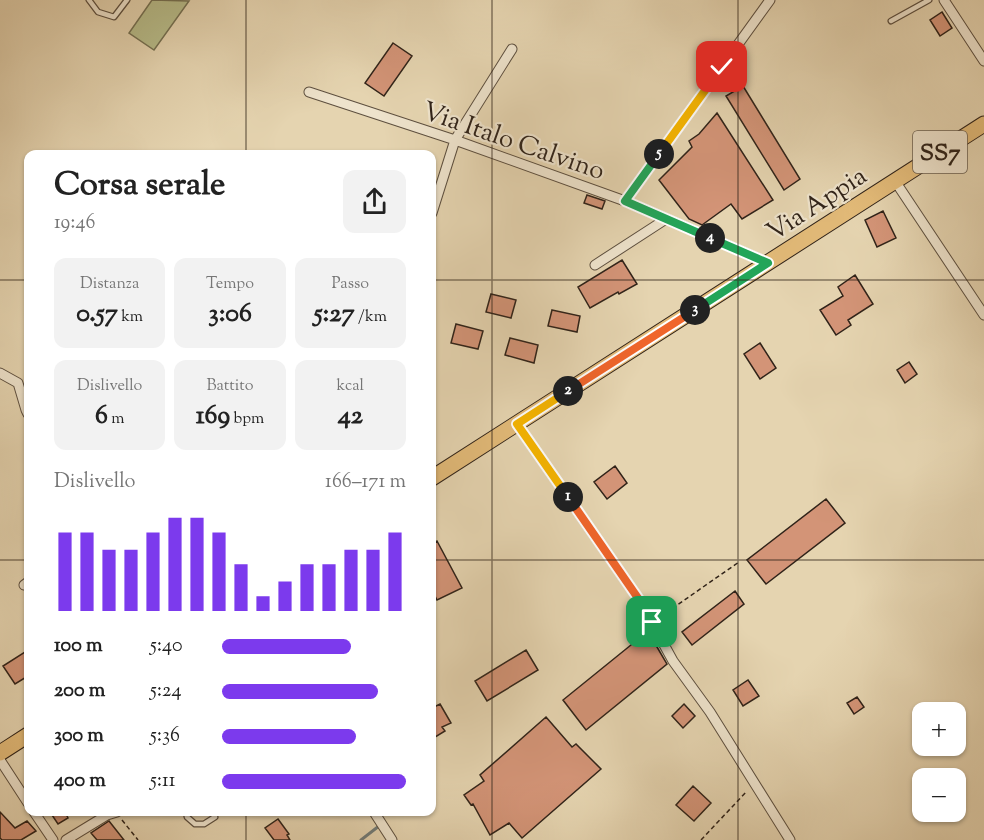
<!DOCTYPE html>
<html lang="it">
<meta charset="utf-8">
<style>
:root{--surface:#fff;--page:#f2f2f2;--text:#222;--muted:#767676;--accent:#7c3aed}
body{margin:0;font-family:"Sorts Mill Goudy",serif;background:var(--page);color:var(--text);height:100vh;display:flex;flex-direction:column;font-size:22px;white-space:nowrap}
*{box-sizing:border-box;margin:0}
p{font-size:20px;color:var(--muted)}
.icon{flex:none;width:33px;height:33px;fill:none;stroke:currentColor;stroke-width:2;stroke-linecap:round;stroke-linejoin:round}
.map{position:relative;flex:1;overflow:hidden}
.drawer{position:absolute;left:24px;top:150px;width:412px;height:666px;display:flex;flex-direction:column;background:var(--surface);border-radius:12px;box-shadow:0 2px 4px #0004}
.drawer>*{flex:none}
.tools{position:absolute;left:912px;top:702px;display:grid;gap:12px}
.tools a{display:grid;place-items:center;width:54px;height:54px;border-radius:12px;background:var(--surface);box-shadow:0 2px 4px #0004;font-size:30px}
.pin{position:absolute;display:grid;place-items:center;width:51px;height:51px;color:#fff;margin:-26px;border-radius:12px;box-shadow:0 3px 9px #0006}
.km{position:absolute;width:30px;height:30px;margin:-15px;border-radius:50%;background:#222;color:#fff;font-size:16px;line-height:30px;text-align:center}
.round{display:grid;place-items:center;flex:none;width:63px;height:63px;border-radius:12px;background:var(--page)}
.headline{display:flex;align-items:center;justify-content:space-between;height:102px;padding:0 30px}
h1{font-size:33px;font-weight:700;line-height:45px}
.stats{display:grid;grid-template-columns:repeat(3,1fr);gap:9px;height:102px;padding:6px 30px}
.stats div{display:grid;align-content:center;border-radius:12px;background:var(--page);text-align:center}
.stats b{font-size:26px;font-weight:700}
.stats small{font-size:16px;font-weight:400}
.stats p{font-size:16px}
.chart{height:168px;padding:12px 30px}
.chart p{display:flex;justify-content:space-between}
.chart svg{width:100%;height:108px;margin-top:6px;stroke:var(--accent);stroke-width:6}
ul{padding:0 30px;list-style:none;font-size:20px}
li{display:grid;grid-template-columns:96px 72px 1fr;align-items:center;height:45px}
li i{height:15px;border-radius:8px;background:var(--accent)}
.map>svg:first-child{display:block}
.green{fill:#b7bc8a;stroke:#747052;stroke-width:1.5}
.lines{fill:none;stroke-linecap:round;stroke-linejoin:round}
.stream{stroke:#717b78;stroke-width:3}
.building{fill:#d39477;stroke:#302319;stroke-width:1.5}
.service-casing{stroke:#5d4f3f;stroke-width:7}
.minor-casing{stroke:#5d4f3f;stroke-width:11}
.primary-casing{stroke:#302319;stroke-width:17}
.path{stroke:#302319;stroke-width:1.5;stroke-dasharray:4.5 3;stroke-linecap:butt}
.service{stroke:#eee3cc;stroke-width:4.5}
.minor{stroke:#eee3cc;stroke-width:9}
.primary{stroke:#e2ba78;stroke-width:15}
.split-1-casing{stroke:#fff;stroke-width:12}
.split-2-casing{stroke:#fff;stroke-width:12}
.split-3-casing{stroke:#fff;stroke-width:12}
.split-4-casing{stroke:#fff;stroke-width:12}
.split-5-casing{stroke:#fff;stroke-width:12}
.split-6-casing{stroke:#fff;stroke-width:12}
.split-1{stroke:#f0652b;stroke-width:8}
.split-2{stroke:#f5b400;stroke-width:8}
.split-3{stroke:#f0652b;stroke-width:8}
.split-4{stroke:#22a559;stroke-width:8}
.split-5{stroke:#22a559;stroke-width:8}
.split-6{stroke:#f5b400;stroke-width:8}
.grid{fill:none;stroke:#302319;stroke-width:1.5;stroke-opacity:0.55}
.labels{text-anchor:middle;stroke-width:4.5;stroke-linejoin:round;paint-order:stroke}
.shield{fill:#eee3cc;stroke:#695d4f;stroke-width:1.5}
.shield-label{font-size:24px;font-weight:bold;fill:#302319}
.street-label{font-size:26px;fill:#302319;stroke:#eee3cc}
</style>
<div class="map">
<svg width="984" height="840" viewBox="0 0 984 840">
<rect width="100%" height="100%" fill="#e5d4b0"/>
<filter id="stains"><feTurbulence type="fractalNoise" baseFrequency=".00333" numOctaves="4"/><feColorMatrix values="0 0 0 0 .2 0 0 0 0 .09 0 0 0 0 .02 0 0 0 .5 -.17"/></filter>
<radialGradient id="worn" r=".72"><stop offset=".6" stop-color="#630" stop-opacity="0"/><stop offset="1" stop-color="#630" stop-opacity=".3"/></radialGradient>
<path class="green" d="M152 0 189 1 154 50 129 33Z"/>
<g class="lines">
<path class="stream" d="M361 840 379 826"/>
</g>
<path class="building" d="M942 12 952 28 940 36 930 20Z
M393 43 412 56 384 96 365 83Z
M743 86 800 179 784 190 726 96Z
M717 113 773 200 742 219 731 204 702 225 689 219 659 180 692 147 689 141 699 134Z
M587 195 605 201 602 209 584 203Z
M883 211 896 238 877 247 865 220Z
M622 260 637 284 619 294 618 292 590 308 578 287Z
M855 275 873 304 848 320 851 325 836 335 820 310 843 296 838 287Z
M491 294 516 300 511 318 486 312Z
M552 310 580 316 577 332 548 326Z
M456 324 483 331 478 349 451 343Z
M510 338 538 345 534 363 505 355Z
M760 343 776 368 760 379 744 354Z
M909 362 917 374 905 383 897 370Z
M615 466 627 483 607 499 594 482Z
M826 499 845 523 766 584 747 560Z
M437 541 462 588 437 600 432 590V544Z
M735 591 744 604 692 645 682 632Z
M647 632 657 647 667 664 586 730 563 700Z
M28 650V676L15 684 3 666Z
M526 650 538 670 487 701 475 681Z
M748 680 759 696 743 706 733 690Z
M857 697 864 707 854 714 847 703Z
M440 704 451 723 442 727 445 731 432 739V708Z
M684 704 695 716 683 728 672 716Z
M546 717 572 747 576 744 601 769 522 838 509 823 490 835 473 804 471 805 464 795 484 781 480 775Z
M693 786 711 803 694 821 676 805Z
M0 812 15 828 27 821 36 831 21 840H2L0 838Z
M50 812H65L68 818 58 824Z
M278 819 289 834 287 835 290 840H274L265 828Z
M109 821 124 840H97L91 833Z"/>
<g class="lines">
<g class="service-casing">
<path id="service" d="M89 0 98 12 114 17 127 0
M891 21 929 0
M186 812 187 817 195 824H204L215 817 212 812"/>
</g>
<g class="minor-casing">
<path id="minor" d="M944 0 984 61
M309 92 455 140 625 201 768 263
M895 181 984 315
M625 201 770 0
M432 213 455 140 512 49
M595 265 666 219
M0 373 18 383 26 410 28 414
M517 424 640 601 673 661 710 712 790 840
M24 585 28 582
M0 760 28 803
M34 812 53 840
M374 812 392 840
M66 840 107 815 117 812"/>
</g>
<g class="primary-casing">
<path id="primary" d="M432 478 984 124
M0 753 28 735"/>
</g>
<path class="path" d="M660 617 739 562
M122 820 138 840
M701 840 747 791"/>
<use href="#service" class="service"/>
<use href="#minor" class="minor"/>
<use href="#primary" class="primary"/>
</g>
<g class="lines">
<g class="split-1-casing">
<path id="split-1" d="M568 497 640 601 652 622"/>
</g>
<g class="split-2-casing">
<path id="split-2" d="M568 497 517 424 568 391"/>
</g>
<g class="split-3-casing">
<path id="split-3" d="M568 391 695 310"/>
</g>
<g class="split-4-casing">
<path id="split-4" d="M695 310 768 263 710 238"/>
</g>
<g class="split-5-casing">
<path id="split-5" d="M659 154 625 201 710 238"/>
</g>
<g class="split-6-casing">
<path id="split-6" d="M659 154 722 67"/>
</g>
<use href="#split-1" class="split-1"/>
<use href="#split-2" class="split-2"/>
<use href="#split-3" class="split-3"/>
<use href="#split-4" class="split-4"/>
<use href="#split-5" class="split-5"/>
<use href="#split-6" class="split-6"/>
</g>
<path class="grid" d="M246 0V154M492 0V840M738 0V840M0 280H28M432 280H984M0 560H28M432 560H984M246 812V840"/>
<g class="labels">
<rect class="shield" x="913" y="131" width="54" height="42" rx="4.5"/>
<g class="shield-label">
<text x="940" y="160">SS7</text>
</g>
<g class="street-label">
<text transform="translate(514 140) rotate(19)" y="9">Via Italo Calvino</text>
<text transform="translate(816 203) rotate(-33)" y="9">Via Appia</text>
</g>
</g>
<rect width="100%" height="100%" filter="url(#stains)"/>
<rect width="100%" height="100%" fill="url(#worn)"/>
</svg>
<div class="tools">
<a>+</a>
<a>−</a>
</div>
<div class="pin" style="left:652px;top:622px;background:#1e9e55"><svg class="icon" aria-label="arrive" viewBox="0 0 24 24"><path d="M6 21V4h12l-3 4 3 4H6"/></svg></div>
<div class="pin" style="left:722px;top:67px;background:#d93025"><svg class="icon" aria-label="check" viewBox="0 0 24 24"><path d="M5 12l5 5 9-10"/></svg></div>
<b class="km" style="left:568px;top:497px">1</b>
<b class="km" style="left:568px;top:391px">2</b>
<b class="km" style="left:695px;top:310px">3</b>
<b class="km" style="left:710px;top:238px">4</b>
<b class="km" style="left:659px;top:154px">5</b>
<section class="drawer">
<div class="headline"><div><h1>Corsa serale</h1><p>19:46</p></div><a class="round"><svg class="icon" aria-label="share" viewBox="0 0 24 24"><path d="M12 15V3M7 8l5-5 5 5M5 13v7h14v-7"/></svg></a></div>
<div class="stats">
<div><p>Distanza</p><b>0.57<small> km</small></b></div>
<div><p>Tempo</p><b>3:06</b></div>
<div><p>Passo</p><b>5:27<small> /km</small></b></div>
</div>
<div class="stats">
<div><p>Dislivello</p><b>6<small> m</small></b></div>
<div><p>Battito</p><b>169<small> bpm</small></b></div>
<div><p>kcal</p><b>42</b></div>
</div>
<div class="chart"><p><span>Dislivello</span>166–171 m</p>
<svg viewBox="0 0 160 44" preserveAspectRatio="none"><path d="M5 44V12M15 44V12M25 44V19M35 44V19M45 44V12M55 44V6M65 44V6M75 44V12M85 44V25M95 44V38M105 44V32M115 44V25M125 44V25M135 44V19M145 44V19M155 44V12"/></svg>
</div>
<ul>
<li><b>100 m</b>5:40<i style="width:70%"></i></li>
<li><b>200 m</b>5:24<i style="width:85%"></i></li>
<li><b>300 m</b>5:36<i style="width:73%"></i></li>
<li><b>400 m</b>5:11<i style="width:100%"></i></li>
</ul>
</section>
</div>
